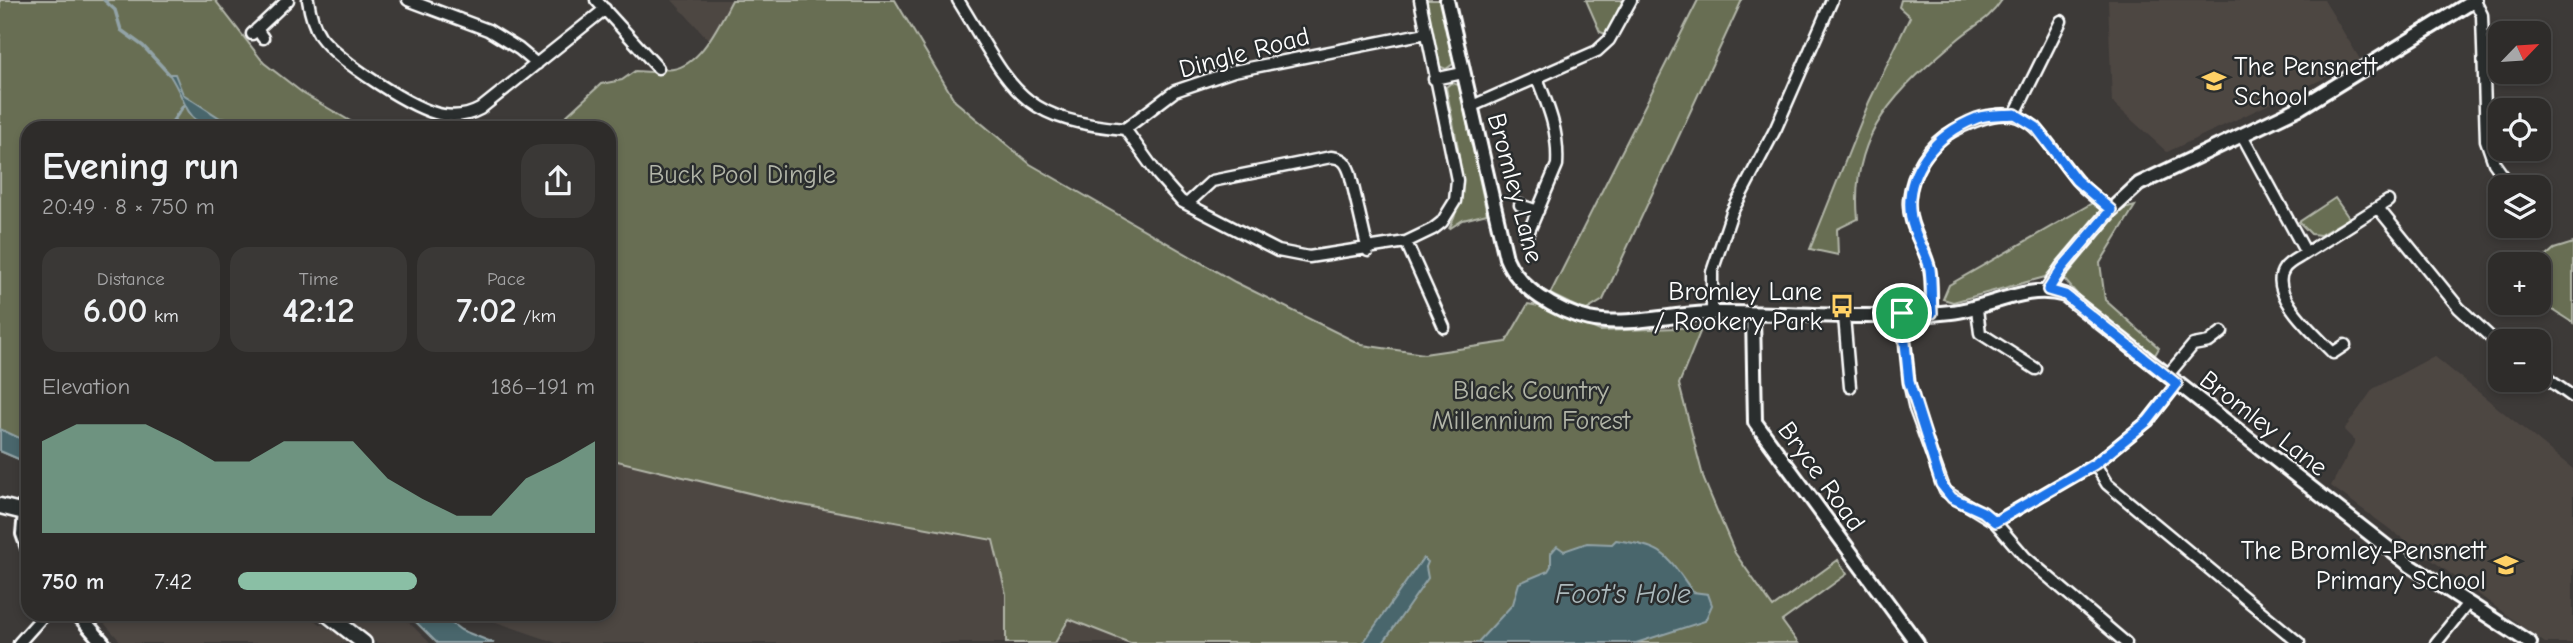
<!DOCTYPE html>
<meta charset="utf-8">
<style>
:root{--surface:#2e2c2a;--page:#3a3836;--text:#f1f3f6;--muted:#a7a7a8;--line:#494847;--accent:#8abfa5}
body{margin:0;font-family:"Comic Neue",sans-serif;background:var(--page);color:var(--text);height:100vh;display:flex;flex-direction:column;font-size:26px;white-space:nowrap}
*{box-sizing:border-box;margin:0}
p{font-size:23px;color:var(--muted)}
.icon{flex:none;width:38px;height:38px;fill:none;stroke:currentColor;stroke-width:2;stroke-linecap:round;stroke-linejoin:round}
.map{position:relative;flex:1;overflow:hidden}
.details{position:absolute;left:21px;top:121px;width:595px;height:500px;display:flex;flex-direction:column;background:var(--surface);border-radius:21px;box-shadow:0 4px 10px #0003,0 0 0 2px var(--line)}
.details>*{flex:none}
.needle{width:46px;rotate:65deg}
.controls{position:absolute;left:2488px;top:21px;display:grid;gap:14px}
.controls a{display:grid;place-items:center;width:63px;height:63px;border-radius:14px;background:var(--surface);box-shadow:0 4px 10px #0003,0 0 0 2px var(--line);font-size:35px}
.pin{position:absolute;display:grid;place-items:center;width:60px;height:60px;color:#fff;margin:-30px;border:4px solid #fff;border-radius:50%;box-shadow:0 2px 7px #0007}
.round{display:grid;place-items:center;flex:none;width:74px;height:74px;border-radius:21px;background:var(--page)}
.overview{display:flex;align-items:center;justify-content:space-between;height:119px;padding:0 21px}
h1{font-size:38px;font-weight:700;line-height:52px}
.stats{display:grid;grid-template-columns:repeat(3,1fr);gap:10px;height:119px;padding:7px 21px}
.stats div{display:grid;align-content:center;border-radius:18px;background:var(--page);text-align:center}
.stats b{font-size:35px;font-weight:700}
.stats small{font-size:19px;font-weight:400}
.stats p{font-size:19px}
.chart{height:196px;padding:14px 21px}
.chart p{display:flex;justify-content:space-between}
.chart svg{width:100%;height:126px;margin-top:7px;fill:var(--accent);opacity:.7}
ul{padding:0 21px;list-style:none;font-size:23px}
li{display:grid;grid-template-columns:112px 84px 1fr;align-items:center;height:52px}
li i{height:18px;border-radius:9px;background:var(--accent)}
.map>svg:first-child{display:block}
.built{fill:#4e4743}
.green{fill:#676e53;stroke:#b3b6a9;stroke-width:2}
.water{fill:#49666c;stroke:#92a3a7;stroke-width:2}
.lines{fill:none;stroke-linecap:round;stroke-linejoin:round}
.stream{stroke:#92a3a7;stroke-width:3.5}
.minor-casing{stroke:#fff;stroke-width:15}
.tertiary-casing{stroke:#fff;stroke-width:18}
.secondary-casing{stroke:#fff;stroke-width:19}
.minor{stroke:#2a2d2e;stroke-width:10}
.tertiary{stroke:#2a2d2e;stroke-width:12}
.secondary{stroke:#2a2d2e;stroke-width:14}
.route-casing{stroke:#fff;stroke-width:14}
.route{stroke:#1a73e8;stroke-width:9}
.labels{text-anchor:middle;stroke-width:5;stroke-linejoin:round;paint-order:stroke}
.street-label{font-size:26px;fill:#fff;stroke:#2a2d2e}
.poi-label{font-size:26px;fill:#fff;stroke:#2a2d2e;text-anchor:end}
.park-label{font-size:26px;fill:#b3b6a9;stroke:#2a2d2e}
.water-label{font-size:28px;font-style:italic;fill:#adbabd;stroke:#2a2d2e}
</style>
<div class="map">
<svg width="2573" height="643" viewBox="0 0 2573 643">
<rect width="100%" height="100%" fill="#3d3a38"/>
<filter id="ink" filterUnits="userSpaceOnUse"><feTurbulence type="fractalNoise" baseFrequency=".0143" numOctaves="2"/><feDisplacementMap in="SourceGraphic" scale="14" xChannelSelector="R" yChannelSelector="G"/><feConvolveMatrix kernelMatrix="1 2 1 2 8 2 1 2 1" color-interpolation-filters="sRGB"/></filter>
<g filter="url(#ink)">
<path class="built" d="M672 0H732L710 41Z
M2108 0H2324L2361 61 2167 152 2112 102Z
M2434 356 2573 469V643H2545L2331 486 2355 441 2344 430 2373 389Z
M609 459 786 502 994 540 1006 594V643H557L473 614H609Z
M96 614H303L354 643H122Z
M336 614H400L430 643H377Z
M1069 619 1130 643H1055Z"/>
<path class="green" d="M0 0H215L264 63 304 94 362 128H28V463L0 451Z
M732 0H895L955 101 1030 164 1235 282 1362 345 1424 354 1506 342 1528 304 1544 307 1600 331 1702 327 1679 384 1704 480 1735 553 1773 607 1838 560 1847 574 1782 621 1798 643H1130L1069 619 1055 643H1006V594L993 540 786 502 609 459V128H553L601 84 622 80 635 71 651 72 658 68C695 79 718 26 732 0Z
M1426 0H1440L1453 64 1446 69 1439 66Z
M1586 0H1623L1606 34 1600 32Z
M1698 0H1742L1603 300 1585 311 1550 294Z
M1901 0H2002C1987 22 1977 23 1958 39 1898 90 1849 133 1858 219L1837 229 1838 255 1810 249 1869 102 1910 17 1899 7Z
M1451 83 1459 85 1487 214 1463 220 1449 229C1473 185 1454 134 1446 87Z
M2335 198 2349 218 2320 235 2311 234 2299 222Z
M2094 202 2102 210 2045 277 1953 302 1943 299 1949 285Z
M2135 206 2100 263 2105 300 2159 348 2155 355 2083 301 2064 279 2120 210Z
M2573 243V323L2539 301V264H2537L2554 249Z"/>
<path class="water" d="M169 74H175L183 94 220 118 235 120 230 126 233 128C182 128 192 109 169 74Z
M0 429 28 442V463L0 451Z
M1616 540C1666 547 1665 553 1693 592L1708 594 1712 605 1705 621 1636 643H1477L1513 604 1519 583 1548 571 1551 566V553L1557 546 1564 551 1587 543 1612 544Z
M1423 558 1428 562 1426 567 1428 578 1383 643H1363Z
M408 614H439L461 630 494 643H437Z"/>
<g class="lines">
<path class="stream" d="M104 0 115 10 121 30 143 46 169 74
M168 128 184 105"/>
<g class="minor-casing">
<path id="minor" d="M308 0C310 13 313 25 320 36 337 60 413 110 443 115 455 117 469 115 480 109L605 9
M408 0 488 30 519 49 537 64
M596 0 658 68
M958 0C1011 85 1015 120 1125 129L1158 175 1181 201 1278 251 1309 257 1406 242 1433 229 1442 222 1455 201 1457 180 1420 0
M2475 1 2482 15 2486 140 2494 163 2511 187
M257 29 263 38
M252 34 288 0
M1434 79 1463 73
M1470 107 1597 51 1609 40 1631 0
M2015 114 2061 21
M1125 129 1175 91 1234 71 1426 33
M2242 135 2306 253C2299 258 2288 262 2284 269 2267 294 2317 336 2333 353L2345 345
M1187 204 1212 181 1331 157C1343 158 1346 162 1350 173L1368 251
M1520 205 1538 211
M2378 208 2459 308 2501 347
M1526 238 1557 165C1559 132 1549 108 1537 78
M1406 242 1444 327
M2306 253 2388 201
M1977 309 1980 333 2036 369
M1712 313V272L1732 212 1776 128 1832 0
M1902 313 1909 382 1915 409 1945 491 1995 522 2025 557 2126 643
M1932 313C1931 299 1932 284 1930 271 1926 246 1907 226 1909 200 1912 172 1929 143 1953 131 2027 93 2033 126 2075 178 2084 190 2099 200 2111 210
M1844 316 1850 387
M2539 373 2573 397
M2167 376 2193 345 2209 342 2222 332
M2095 464 2107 484 2299 643
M1995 522 2095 464 2148 421 2177 384
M19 643 45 614
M2436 643 2468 603"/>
</g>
<g class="tertiary-casing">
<path id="tertiary" d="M1447 0 1506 258C1519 289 1556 311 1589 319 1627 327 1672 314 1711 313 1791 312 1872 321 1951 312 1991 308 2025 283 2065 295L2411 566 2530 643
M2047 290 2062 268 2111 210 2139 184 2301 107 2475 0
M1753 314 1755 422 1917 643
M25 513 23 534 28 548
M78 614 103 643"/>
</g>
<g class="secondary-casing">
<path id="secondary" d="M0 506 28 513
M327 614 364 643"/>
</g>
<use href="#minor" class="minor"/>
<use href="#tertiary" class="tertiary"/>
<use href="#secondary" class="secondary"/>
</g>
</g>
<g class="lines" filter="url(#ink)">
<g class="route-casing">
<path id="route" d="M2015 114 2036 127 2076 180 2111 210 2062 268 2048 290 2065 295 2177 384 2148 421 2095 464 1995 522 1983 512 1952 498 1941 484 1909 382 1902 313H1932C1931 299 1932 283 1930 269 1926 252 1914 236 1911 218 1903 172 1936 134 1977 118 1988 114 2003 115 2015 114Z"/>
</g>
<use href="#route" class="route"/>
</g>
<defs>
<g id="school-bare" transform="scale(1.89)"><path d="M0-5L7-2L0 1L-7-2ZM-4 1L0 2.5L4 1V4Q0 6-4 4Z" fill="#ffd166" stroke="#2a2d2e" stroke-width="2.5" paint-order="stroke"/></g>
<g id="bus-bare" transform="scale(1.89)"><path d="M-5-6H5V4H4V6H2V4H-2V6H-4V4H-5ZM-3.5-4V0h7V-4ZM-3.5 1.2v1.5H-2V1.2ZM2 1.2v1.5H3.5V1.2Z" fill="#ffd166" stroke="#2a2d2e" stroke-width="2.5" paint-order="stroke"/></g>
</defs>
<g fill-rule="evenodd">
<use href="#school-bare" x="2214" y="81"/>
<use href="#bus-bare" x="1842" y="306"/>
<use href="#school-bare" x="2506" y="565"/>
</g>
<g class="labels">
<g class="street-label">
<text transform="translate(1244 52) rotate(-15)" y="9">Dingle Road</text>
<text transform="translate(1516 188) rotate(75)" y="9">Bromley Lane</text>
<text transform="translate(2264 423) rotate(38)" y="9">Bromley Lane</text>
<text transform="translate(1822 476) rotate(54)" y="9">Bryce Road</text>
</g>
<g class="poi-label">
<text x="2234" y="75" text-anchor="start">The Pensnett<tspan x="2234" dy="30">School</tspan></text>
<text x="1822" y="300">Bromley Lane<tspan x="1822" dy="30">/ Rookery Park</tspan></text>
<text x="2486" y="559">The Bromley-Pensnett<tspan x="2486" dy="30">Primary School</tspan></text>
</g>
<g class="park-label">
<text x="742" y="183">Buck Pool Dingle</text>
<text x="1531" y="399">Black Country<tspan x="1531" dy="30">Millennium Forest</tspan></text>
</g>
<g class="water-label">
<text x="1623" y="603">Foot's Hole</text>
</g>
</g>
</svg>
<div class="controls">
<a><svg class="needle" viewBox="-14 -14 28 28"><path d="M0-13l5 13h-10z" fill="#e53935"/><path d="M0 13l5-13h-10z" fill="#a7a7a8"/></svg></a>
<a><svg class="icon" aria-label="locate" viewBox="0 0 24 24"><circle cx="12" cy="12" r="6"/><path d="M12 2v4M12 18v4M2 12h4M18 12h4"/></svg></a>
<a><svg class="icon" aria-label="layers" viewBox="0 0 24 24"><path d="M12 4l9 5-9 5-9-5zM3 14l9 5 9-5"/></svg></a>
<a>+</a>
<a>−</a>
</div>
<div class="pin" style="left:1902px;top:313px;background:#1e9e55"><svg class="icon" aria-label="arrive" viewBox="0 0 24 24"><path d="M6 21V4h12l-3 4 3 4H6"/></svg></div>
<section class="details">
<div class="overview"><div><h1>Evening run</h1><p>20:49 · 8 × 750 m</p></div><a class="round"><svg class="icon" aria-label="share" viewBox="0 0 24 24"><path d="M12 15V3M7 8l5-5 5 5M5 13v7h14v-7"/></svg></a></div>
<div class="stats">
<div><p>Distance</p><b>6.00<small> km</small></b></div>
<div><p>Time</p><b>42:12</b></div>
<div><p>Pace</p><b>7:02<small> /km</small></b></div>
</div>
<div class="chart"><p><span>Elevation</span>186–191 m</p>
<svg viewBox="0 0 160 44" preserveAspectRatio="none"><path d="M0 44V12L10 6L20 6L30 6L40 12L50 19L60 19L70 12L80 12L90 12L100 25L110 32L120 38L130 38L140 25L150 19L160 12V44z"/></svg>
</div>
<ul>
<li><b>750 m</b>7:42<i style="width:50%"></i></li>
</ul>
</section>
</div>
